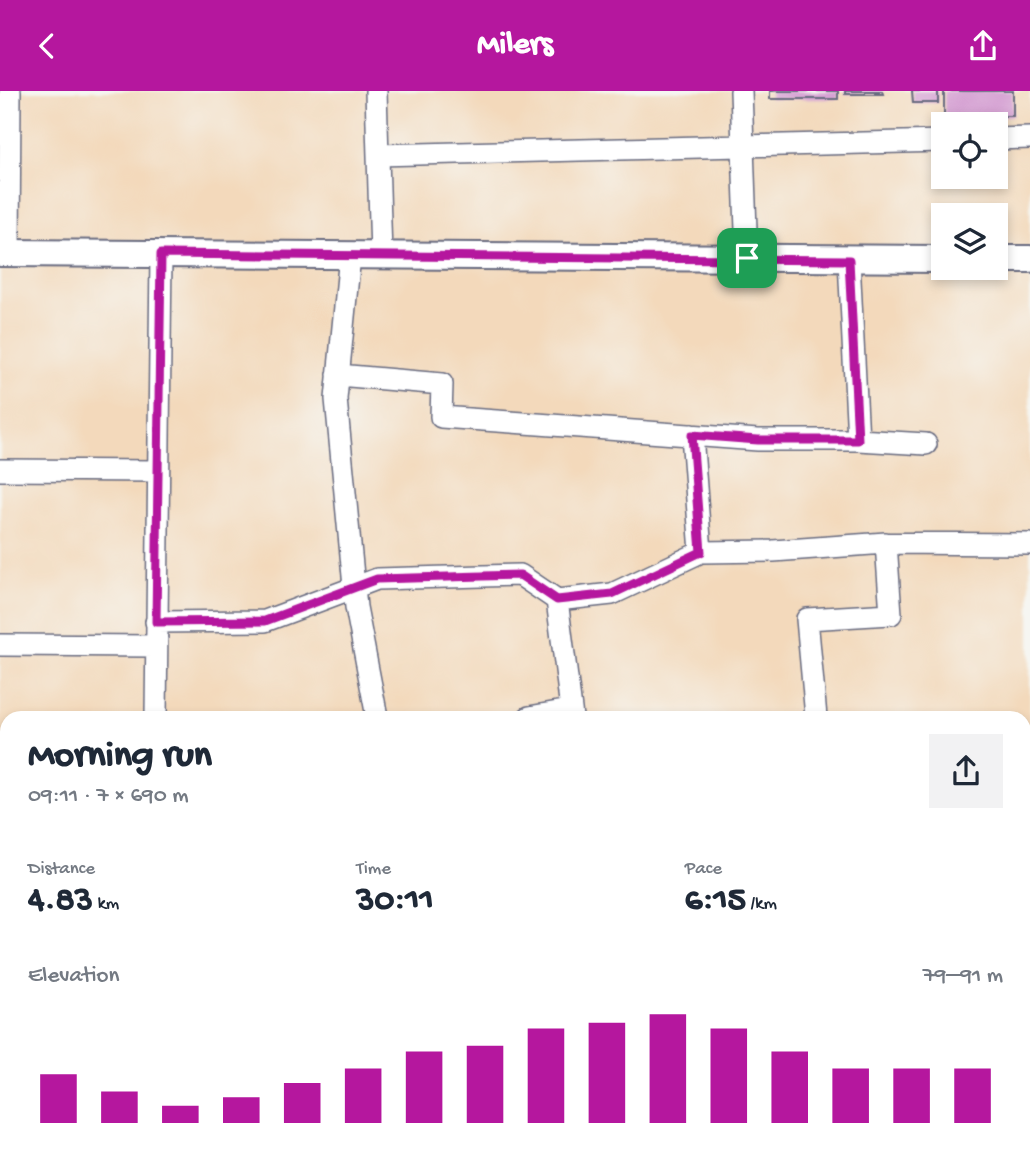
<!DOCTYPE html>
<meta charset="utf-8">
<style>
:root{--surface:#fff;--page:#f2f2f3;--text:#1f2937;--muted:#747a83;--accent:#b5179e}
body{margin:0;font-family:"Gochi Hand",sans-serif;background:var(--page);color:var(--text);height:100vh;display:flex;flex-direction:column;font-size:26px;white-space:nowrap}
*{box-sizing:border-box;margin:0}
p{font-size:23px;color:var(--muted)}
.icon{flex:none;width:38px;height:38px;fill:none;stroke:currentColor;stroke-width:2;stroke-linecap:round;stroke-linejoin:round}
.map{position:relative;flex:1;overflow:hidden}
.side{position:absolute;left:0px;top:620px;width:1031px;height:450px;display:flex;flex-direction:column;background:var(--surface);border-radius:21px 21px 0 0;box-shadow:0 4px 10px #0003}
.side>*{flex:none}
.controls{position:absolute;left:931px;top:21px;display:grid;gap:14px}
.controls a{display:grid;place-items:center;width:77px;height:77px;border-radius:0px;background:var(--surface);box-shadow:0 4px 10px #0003;font-size:35px}
.pin{position:absolute;display:grid;place-items:center;width:60px;height:60px;color:#fff;margin:-30px;border-radius:14px;box-shadow:0 4px 10px #0006}
.round{display:grid;place-items:center;flex:none;width:74px;height:74px;border-radius:0px;background:var(--page)}
.overview{display:flex;align-items:center;justify-content:space-between;height:119px;padding:0 28px}
h1{font-size:38px;font-weight:800;line-height:52px}
.figures{display:grid;grid-template-columns:repeat(3,1fr);gap:10px;height:119px;padding:7px 28px}
.figures div{display:grid;align-content:center}
.figures b{font-size:35px;font-weight:800}
.figures small{font-size:19px;font-weight:400}
.figures p{font-size:19px}
.chart{height:196px;padding:14px 28px}
.chart p{display:flex;justify-content:space-between}
.chart svg{width:100%;height:126px;margin-top:7px;stroke:var(--accent);stroke-width:6}
header{display:flex;justify-content:space-between;align-items:center;height:91px;padding:0 28px;background:var(--accent);color:#fff;font-size:32px;font-weight:800}
.map>svg:first-child{display:block}
.building{fill:#d196cf}
.lines{fill:none;stroke-linecap:round;stroke-linejoin:round}
.minor-casing{stroke:#676a7f;stroke-width:24}
.tertiary-casing{stroke:#676a7f;stroke-width:30}
.minor{stroke:#fff;stroke-width:21}
.tertiary{stroke:#fff;stroke-width:26}
.route-casing{stroke:#fff;stroke-width:14}
.route{stroke:#b5179e;stroke-width:9}
</style>
<header><svg class="icon" aria-label="back" viewBox="0 0 24 24"><path d="M15 5l-7 7 7 7"/></svg>Milers<svg class="icon" aria-label="share" viewBox="0 0 24 24"><path d="M12 15V3M7 8l5-5 5 5M5 13v7h14v-7"/></svg></header>
<div class="map">
<svg width="1030" height="1069" viewBox="0 0 1030 1069">
<rect width="100%" height="100%" fill="#f6f6f2"/>
<filter id="ink" filterUnits="userSpaceOnUse"><feTurbulence type="fractalNoise" baseFrequency=".0143" numOctaves="2"/><feDisplacementMap in="SourceGraphic" scale="14" xChannelSelector="R" yChannelSelector="G"/><feConvolveMatrix kernelMatrix="1 2 1 2 8 2 1 2 1" color-interpolation-filters="sRGB"/></filter>
<filter id="wash" filterUnits="userSpaceOnUse"><feTurbulence type="fractalNoise" baseFrequency=".00686" numOctaves="4" result="noise"/><feDisplacementMap in="SourceGraphic" scale="28" xChannelSelector="R" yChannelSelector="G"/><feGaussianBlur stdDeviation="1.57" result="paint"/><feColorMatrix in="noise" values="0 0 0 0 0 0 0 0 0 0 0 0 0 0 0 0 0 1.4 0 .05"/><feComposite in="paint" operator="in"/></filter>
<g filter="url(#wash)">
<rect width="100%" height="100%" fill="#f3d9bb"/>
<g id="blocks">
<path class="building" d="M770 0H838V8H770Z
M845 0H882L883 3H845Z
M912 0H938V12H913Z
M944 0H1013V25H944Z
M121 1062H144L145 1069H122Z
M224 1062H264L265 1069H225Z
M270 1062H286L287 1069H271Z"/>
</g>
</g>
<g filter="url(#ink)">
<use href="#blocks" fill-opacity="0" stroke="#676a7f" stroke-width="2"/>
<g class="lines">
<g class="minor-casing">
<path id="minor" d="M376 0 381 164
M741 0 747 167
M996 48 1030 47
M378 64 943 50
M9 162 10 0
M350 164 336 308 356 516 377 626
M338 284 442 293 441 326 758 349H858L849 169
M692 344 701 461
M858 349 926 353
M0 379 158 380
M557 509 572 626
M156 531 265 530 377 488 520 484 557 509 612 503 701 461 773 460 886 452 1030 453
M0 554 155 555
M156 626 161 163
M529 626 570 619
M816 626 807 528 891 523 886 452
M1024 680H1030
M0 728H7
M1024 823 1030 732
M1024 890 1030 1000
M0 962 7 960
M211 1062 212 1069"/>
</g>
<g class="tertiary-casing">
<path id="tertiary" d="M0 162 943 168
M996 168H1030
M1024 1003 1030 1002
M1024 1030 1030 1029
M618 1069 659 1062
M772 1069 816 1062"/>
</g>
<use href="#minor" class="minor"/>
<use href="#tertiary" class="tertiary"/>
</g>
</g>
<g class="lines" filter="url(#ink)">
<g class="route-casing">
<path id="route" d="M161 163 849 169 858 349H758L692 344 701 461 612 503 557 509 520 484 377 488 265 530 156 531Z"/>
</g>
<use href="#route" class="route"/>
</g>
</svg>
<div class="controls">
<a><svg class="icon" aria-label="locate" viewBox="0 0 24 24"><circle cx="12" cy="12" r="6"/><path d="M12 2v4M12 18v4M2 12h4M18 12h4"/></svg></a>
<a><svg class="icon" aria-label="layers" viewBox="0 0 24 24"><path d="M12 4l9 5-9 5-9-5zM3 14l9 5 9-5"/></svg></a>
</div>
<div class="pin" style="left:747px;top:167px;background:#1e9e55"><svg class="icon" aria-label="arrive" viewBox="0 0 24 24"><path d="M6 21V4h12l-3 4 3 4H6"/></svg></div>
<section class="side">
<div class="overview"><div><h1>Morning run</h1><p>09:11 · 7 × 690 m</p></div><a class="round"><svg class="icon" aria-label="share" viewBox="0 0 24 24"><path d="M12 15V3M7 8l5-5 5 5M5 13v7h14v-7"/></svg></a></div>
<div class="figures">
<div><p>Distance</p><b>4.83<small> km</small></b></div>
<div><p>Time</p><b>30:11</b></div>
<div><p>Pace</p><b>6:15<small> /km</small></b></div>
</div>
<div class="chart"><p><span>Elevation</span>79–91 m</p>
<svg viewBox="0 0 160 44" preserveAspectRatio="none"><path d="M5 44V27M15 44V33M25 44V38M35 44V35M45 44V30M55 44V25M65 44V19M75 44V17M85 44V11M95 44V9M105 44V6M115 44V11M125 44V19M135 44V25M145 44V25M155 44V25"/></svg>
</div>
</section>
</div>
